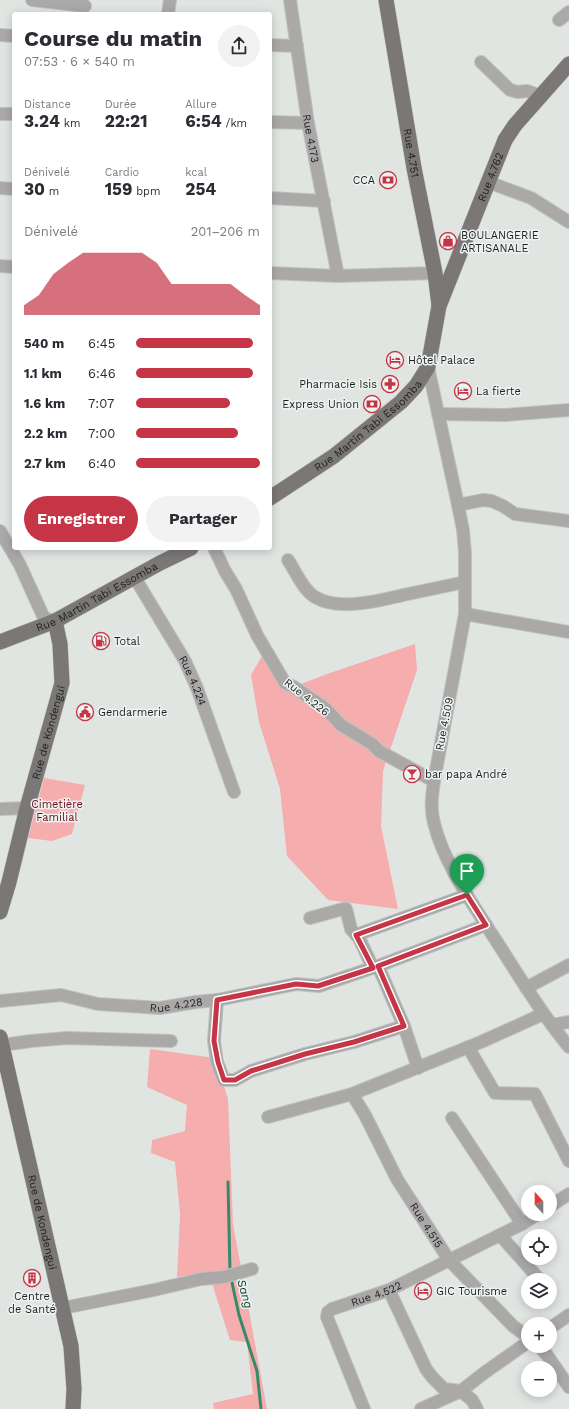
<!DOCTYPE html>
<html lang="fr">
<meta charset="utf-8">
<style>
:root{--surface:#fff;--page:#f2f2f3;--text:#2b2b33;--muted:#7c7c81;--accent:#c53546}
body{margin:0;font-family:"Work Sans",sans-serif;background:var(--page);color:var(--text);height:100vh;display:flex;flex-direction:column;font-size:15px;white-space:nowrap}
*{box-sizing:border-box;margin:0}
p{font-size:13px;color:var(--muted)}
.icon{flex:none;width:22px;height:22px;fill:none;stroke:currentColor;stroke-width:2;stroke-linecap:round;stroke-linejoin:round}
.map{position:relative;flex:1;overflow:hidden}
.details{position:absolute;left:12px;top:12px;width:260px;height:538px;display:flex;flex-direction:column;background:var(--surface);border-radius:4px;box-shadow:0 2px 10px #0003}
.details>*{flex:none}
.needle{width:26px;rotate:339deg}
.buttons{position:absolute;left:521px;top:1185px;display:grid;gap:8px}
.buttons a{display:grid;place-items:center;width:36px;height:36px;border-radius:50%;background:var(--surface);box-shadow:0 2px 10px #0003;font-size:20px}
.pin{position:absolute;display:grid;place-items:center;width:34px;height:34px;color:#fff;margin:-41px -17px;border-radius:50% 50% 50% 0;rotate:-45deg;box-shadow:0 0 4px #0007}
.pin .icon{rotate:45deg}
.round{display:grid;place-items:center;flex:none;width:42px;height:42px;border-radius:21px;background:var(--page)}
.overview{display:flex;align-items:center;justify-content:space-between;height:68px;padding:0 12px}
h1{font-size:22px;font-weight:700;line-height:30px}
.metrics{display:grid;grid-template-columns:repeat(3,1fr);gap:6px;height:68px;padding:4px 12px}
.metrics div{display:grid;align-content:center}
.metrics b{font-size:17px;font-weight:700}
.metrics small{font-size:11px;font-weight:400}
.metrics p{font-size:11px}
.chart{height:112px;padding:8px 12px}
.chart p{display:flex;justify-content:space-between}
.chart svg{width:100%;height:72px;margin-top:4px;fill:var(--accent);opacity:.7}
.button{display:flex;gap:8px;margin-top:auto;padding:8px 12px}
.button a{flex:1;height:46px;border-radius:24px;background:var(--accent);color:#fff;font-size:16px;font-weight:700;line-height:46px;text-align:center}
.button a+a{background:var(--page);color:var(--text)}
ul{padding:0 12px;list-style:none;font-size:13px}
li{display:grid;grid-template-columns:64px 48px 1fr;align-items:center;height:30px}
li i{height:10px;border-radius:5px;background:var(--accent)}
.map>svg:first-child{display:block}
.green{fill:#f5adad}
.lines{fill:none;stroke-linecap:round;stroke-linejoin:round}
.stream{stroke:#378a68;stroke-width:3}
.minor-casing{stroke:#bdc2bf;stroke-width:14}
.major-casing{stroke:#bdc2bf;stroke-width:16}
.minor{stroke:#aba8a8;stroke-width:12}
.major{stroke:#7b7776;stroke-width:15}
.route-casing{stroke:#fff;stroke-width:8}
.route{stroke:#c53546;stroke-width:5}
.labels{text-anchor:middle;stroke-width:3;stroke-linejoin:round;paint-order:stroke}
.street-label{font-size:11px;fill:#1e201f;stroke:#edf3f0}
.poi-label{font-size:11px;fill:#1e201f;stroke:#edf3f0;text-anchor:start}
.park-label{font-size:11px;fill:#6a0a1b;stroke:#edf3f0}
.water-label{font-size:12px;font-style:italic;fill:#073b27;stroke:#edf3f0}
</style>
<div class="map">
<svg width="569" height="1409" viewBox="0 0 569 1409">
<rect width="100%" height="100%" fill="#e0e5e2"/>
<path class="green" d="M415 644 417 670 383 771 381 826 398 909 328 900 287 856 280 789 259 722 251 675 262 656 288 689 327 674Z
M44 778 85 785 72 834 52 841 28 838Z
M150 1049 215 1058 228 1099 233 1224 267 1409H214L213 1403 253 1394 247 1342 230 1340 209 1274 177 1277 180 1214 175 1162 151 1153 152 1140 185 1131 187 1105 147 1087Z"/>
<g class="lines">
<path class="stream" d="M228 1182 230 1272
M231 1278 239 1315 257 1371 261 1409"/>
<g class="minor-casing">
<g id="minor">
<path d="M32 0 85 6"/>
<path id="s1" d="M290 0 308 123 338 276"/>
<path d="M168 14 170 0"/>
<path d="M559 20 569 12"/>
<path d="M0 35 14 36"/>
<path d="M270 45 297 46"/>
<path d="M481 62 510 90 518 92 527 91 541 96"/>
<path d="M0 114H14"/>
<path d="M270 122 308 123"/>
<path d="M488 182 531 198 569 222"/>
<path d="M0 188 14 189"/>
<path d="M270 198 324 201"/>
<path d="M0 266 14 267"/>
<path d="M270 273 338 276 435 273"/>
<path d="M428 367 458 505 463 530 465 553V614L434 781C432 795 430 809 434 823 444 864 473 904 495 939 519 976 541 1013 569 1047"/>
<path d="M438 414 505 415 569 410"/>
<path d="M458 505 483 500 492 501 503 506 515 514 569 521"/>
<path d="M0 531 20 565 44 618 55 621"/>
<path d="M214 548 225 571 236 589 257 635 285 683 294 687 326 709 341 725 372 744 379 751 434 781"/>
<path d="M288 560C296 572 303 590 315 597 340 612 381 600 408 594 427 590 446 586 465 582"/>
<path id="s2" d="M135 578 185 661 197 688 234 792"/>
<path d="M465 614 569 632"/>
<path d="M0 809 27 808"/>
<path d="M310 918 343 909H346L351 929 359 938 373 968"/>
<path d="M356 935 467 895"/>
<path d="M378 966 404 1026 418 1068"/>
<path d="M526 988 569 965"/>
<path d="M217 1000 214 1041 217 1062 224 1080H235L251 1071 305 1054 354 1042 404 1026"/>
<path id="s3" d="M0 1001 61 995 98 1004 160 1008 196 1002 217 1000 296 984 319 986 378 966 486 925"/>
<path d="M552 1025 569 1022"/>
<path d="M2 1045 31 1041 67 1038 171 1041"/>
<path d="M468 1047 495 1093 535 1094 569 1161"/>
<path id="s4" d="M352 1094 365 1115 397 1179 449 1260 513 1326 528 1337"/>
<path d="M268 1117 352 1094 481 1042 543 1014"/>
<path d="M452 1118 522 1224"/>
<path d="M550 1206 569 1194"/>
<path d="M500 1235 540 1280"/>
<path d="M389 1290 426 1369 432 1377 444 1389 461 1391 472 1400 477 1409"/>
<path d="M63 1308 154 1290 201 1279 224 1277 252 1269"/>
<path d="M550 1328 569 1315"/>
<path d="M539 1346 547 1355 569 1387"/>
<path id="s5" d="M364 1409 327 1317 328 1312 332 1309 389 1290 522 1224 538 1214"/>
<path d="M421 1409 461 1391 484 1373 528 1342"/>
</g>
</g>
<g class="major-casing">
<g id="major">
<path id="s6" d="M386 0 414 168 435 273 439 305"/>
<path id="s7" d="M270 498 334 456 401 402 416 386 428 367 439 306 505 140 515 125 569 64"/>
<path id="s8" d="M0 642 55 621 160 563 191 548"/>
<path id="s9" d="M0 912 9 882 27 808 62 683 60 644 55 621"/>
<path id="s10" d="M0 1037 71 1346 74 1389 73 1409"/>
</g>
</g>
<use href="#minor" class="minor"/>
<use href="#major" class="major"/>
</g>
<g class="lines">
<g class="route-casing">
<path id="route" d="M467 895 486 925 378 966 404 1026 354 1042 305 1054 251 1071 235 1080H224L218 1062 214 1041 217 1000 296 984 318 986 373 968 356 935Z"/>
</g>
<use href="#route" class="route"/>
</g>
<defs>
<g id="bank-ring" transform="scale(0.9)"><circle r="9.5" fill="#edf3f0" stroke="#c53546" stroke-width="1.5"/><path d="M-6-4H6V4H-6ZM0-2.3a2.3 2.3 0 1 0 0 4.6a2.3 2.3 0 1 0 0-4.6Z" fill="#c53546"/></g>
<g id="shop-ring" transform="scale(0.9)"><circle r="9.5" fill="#edf3f0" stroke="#c53546" stroke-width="1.5"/><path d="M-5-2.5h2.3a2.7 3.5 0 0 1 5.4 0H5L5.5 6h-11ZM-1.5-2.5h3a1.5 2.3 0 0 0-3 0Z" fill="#c53546"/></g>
<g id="hotel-ring" transform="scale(0.9)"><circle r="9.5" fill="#edf3f0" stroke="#c53546" stroke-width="1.5"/><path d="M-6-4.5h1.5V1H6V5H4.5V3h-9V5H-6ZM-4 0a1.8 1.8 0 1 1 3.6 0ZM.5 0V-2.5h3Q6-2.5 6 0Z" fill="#c53546"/></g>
<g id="pharmacy-ring" transform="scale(0.9)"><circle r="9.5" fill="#edf3f0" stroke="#c53546" stroke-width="1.5"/><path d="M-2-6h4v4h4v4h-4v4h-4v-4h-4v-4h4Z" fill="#c53546"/></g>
<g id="fuel-ring" transform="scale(0.9)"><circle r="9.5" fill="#edf3f0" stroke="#c53546" stroke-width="1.5"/><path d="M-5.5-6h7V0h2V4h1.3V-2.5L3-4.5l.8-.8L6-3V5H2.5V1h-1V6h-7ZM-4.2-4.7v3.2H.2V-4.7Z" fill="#c53546"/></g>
<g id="civic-ring" transform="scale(0.9)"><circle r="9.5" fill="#edf3f0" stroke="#c53546" stroke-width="1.5"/><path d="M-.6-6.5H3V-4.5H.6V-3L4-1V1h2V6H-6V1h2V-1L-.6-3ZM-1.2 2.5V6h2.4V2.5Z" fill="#c53546"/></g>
<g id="bar-ring" transform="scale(0.9)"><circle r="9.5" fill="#edf3f0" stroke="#c53546" stroke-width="1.5"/><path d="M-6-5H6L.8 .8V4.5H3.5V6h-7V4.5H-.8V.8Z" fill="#c53546"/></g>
<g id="building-ring" transform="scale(0.9)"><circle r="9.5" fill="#edf3f0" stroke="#c53546" stroke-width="1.5"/><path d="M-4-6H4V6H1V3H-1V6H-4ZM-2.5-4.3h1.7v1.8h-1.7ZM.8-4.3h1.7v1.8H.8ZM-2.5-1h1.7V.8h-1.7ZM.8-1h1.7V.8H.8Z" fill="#c53546"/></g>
</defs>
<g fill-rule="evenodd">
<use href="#bank-ring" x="388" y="180"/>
<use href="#shop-ring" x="448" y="241"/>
<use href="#hotel-ring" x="395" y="360"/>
<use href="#pharmacy-ring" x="390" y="384"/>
<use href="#hotel-ring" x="463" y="391"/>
<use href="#bank-ring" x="372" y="404"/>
<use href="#fuel-ring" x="101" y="641"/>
<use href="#civic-ring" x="85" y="712"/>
<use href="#bar-ring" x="412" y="774"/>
<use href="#building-ring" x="32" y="1278"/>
<use href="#hotel-ring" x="423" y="1291"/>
</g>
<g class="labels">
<g class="street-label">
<text dy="4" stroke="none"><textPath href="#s1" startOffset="140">Rue 4.173</textPath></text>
<text dy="4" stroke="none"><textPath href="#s6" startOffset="155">Rue 4.751</textPath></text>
<text dy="4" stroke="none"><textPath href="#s7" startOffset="408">Rue 4.762</textPath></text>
<text dy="4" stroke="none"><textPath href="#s7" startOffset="122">Rue Martin Tabi Essomba</textPath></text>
<text dy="4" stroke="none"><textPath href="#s8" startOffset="107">Rue Martin Tabi Essomba</textPath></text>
<text dy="4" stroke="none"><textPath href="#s2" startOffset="118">Rue 4.224</textPath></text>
<text transform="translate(307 697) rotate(38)" y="4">Rue 4.226</text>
<text transform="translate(444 724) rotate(-79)" y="4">Rue 4.509</text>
<text dy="4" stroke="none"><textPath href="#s9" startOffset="186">Rue de Kondengui</textPath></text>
<text dy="4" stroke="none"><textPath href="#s3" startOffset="178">Rue 4.228</textPath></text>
<text dy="4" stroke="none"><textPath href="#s10" startOffset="190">Rue de Kondengui</textPath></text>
<text dy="4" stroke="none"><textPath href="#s4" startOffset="151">Rue 4.515</textPath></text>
<text dy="4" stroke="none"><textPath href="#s5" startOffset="156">Rue 4.522</textPath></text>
</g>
<g class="poi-label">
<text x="375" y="184" text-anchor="end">CCA</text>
<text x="461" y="239">BOULANGERIE<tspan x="461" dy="13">ARTISANALE</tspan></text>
<text x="408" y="364">Hôtel Palace</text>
<text x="377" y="388" text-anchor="end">Pharmacie Isis</text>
<text x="476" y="395">La fierte</text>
<text x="359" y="408" text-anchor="end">Express Union</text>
<text x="114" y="645">Total</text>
<text x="98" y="716">Gendarmerie</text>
<text x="425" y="778">bar papa André</text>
<text x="436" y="1295">GIC Tourisme</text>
<text x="32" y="1300" text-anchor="middle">Centre<tspan x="32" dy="13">de Santé</tspan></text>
</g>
<g class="park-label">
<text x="57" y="808">Cimetière<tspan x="57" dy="13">Familial</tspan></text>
</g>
<g class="water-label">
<text transform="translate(245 1294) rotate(74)" y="4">Sang</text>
</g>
</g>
</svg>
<div class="buttons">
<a><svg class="needle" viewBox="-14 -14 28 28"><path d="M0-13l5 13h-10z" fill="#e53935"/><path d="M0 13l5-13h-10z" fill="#7c7c81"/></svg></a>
<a><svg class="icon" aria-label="locate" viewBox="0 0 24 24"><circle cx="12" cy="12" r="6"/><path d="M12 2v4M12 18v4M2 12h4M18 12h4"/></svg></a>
<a><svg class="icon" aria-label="layers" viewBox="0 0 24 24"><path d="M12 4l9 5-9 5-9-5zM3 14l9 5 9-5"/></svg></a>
<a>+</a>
<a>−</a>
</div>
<div class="pin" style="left:467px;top:895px;background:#1e9e55"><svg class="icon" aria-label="arrive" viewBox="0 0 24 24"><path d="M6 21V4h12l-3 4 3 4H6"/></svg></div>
<section class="details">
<div class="overview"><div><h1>Course du matin</h1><p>07:53 · 6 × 540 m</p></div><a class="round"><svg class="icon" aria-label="share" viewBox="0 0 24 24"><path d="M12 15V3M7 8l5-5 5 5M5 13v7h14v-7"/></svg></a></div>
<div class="metrics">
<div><p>Distance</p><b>3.24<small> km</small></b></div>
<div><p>Durée</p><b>22:21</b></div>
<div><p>Allure</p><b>6:54<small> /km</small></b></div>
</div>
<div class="metrics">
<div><p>Dénivelé</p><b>30<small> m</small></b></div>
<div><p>Cardio</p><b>159<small> bpm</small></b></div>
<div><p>kcal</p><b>254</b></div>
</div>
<div class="chart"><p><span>Dénivelé</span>201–206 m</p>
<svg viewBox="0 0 160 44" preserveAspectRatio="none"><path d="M0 44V38L10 32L20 19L30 12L40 6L50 6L60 6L70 6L80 6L90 12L100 25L110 25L120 25L130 25L140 25L150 32L160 38V44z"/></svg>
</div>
<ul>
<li><b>540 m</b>6:45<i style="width:94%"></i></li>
<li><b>1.1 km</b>6:46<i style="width:94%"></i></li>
<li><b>1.6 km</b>7:07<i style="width:76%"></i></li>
<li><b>2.2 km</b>7:00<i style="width:82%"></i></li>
<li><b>2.7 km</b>6:40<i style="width:100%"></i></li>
</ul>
<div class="button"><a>Enregistrer</a><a>Partager</a></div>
</section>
</div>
